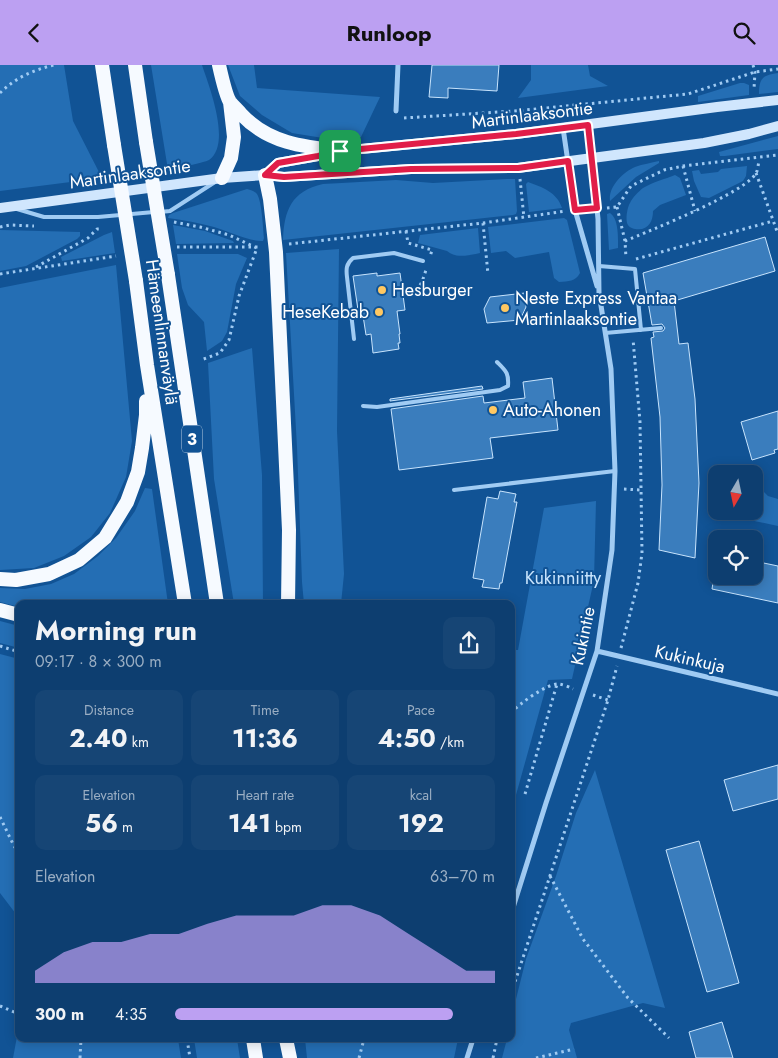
<!DOCTYPE html>
<meta charset="utf-8">
<style>
:root{--surface:#0d3e70;--page:#164575;--text:#f1f3f6;--muted:#9aaec3;--line:#2d5783;--accent:#bca0f2}
body{margin:0;font-family:Jost,sans-serif;background:var(--page);color:var(--text);height:100vh;display:flex;flex-direction:column;font-size:19px;white-space:nowrap}
*{box-sizing:border-box;margin:0}
p{font-size:16px;color:var(--muted)}
.icon{flex:none;width:28px;height:28px;fill:none;stroke:currentColor;stroke-width:2;stroke-linecap:round;stroke-linejoin:round}
.map{position:relative;flex:1;overflow:hidden}
.drawer{position:absolute;left:15px;top:535px;width:500px;height:442px;display:flex;flex-direction:column;background:var(--surface);border-radius:10px;box-shadow:0 2px 12px #0003,0 0 0 1px var(--line)}
.drawer>*{flex:none}
.needle{width:32px;rotate:189deg}
.buttons{position:absolute;left:708px;top:400px;display:grid;gap:10px}
.buttons a{display:grid;place-items:center;width:55px;height:55px;border-radius:10px;background:var(--surface);box-shadow:0 2px 12px #0003,0 0 0 1px var(--line);font-size:25px}
.pin{position:absolute;display:grid;place-items:center;width:42px;height:42px;color:#fff;margin:-21px;border-radius:10px;box-shadow:0 2px 8px #0006}
.round{display:grid;place-items:center;flex:none;width:52px;height:52px;border-radius:10px;background:var(--page)}
.summary{display:flex;align-items:center;justify-content:space-between;height:85px;padding:0 20px}
h1{font-size:28px;font-weight:700;line-height:38px}
.figures{display:grid;grid-template-columns:repeat(3,1fr);gap:8px;height:85px;padding:5px 20px}
.figures div{display:grid;align-content:center;border-radius:10px;background:var(--page);text-align:center}
.figures b{font-size:25px;font-weight:700}
.figures small{font-size:14px;font-weight:400}
.figures p{font-size:14px}
.chart{height:140px;padding:10px 20px}
.chart p{display:flex;justify-content:space-between}
.chart svg{width:100%;height:90px;margin-top:5px;fill:var(--accent);opacity:.7}
ul{padding:0 20px;list-style:none;font-size:16px}
li{display:grid;grid-template-columns:80px 60px 1fr;align-items:center;height:38px}
li i{height:12px;border-radius:6px;background:var(--accent)}
header{display:flex;justify-content:space-between;align-items:center;height:65px;padding:0 20px;background:var(--accent);color:#111;font-size:22px;font-weight:700}
.map>svg:first-child{display:block}
.green{fill:#246eb4}
.building{fill:#3a7dbd;stroke:#c8e4fd}
.lines{fill:none;stroke-linecap:round;stroke-linejoin:round}
.path{stroke:#a0cbf3;stroke-width:3;stroke-dasharray:2.5 4;stroke-linecap:butt}
.service{stroke:#a0cbf3;stroke-width:4}
.minor{stroke:#a0cbf3;stroke-width:5}
.secondary{stroke:#d0e6fd;stroke-width:10}
.trunk{stroke:#f6faff;stroke-width:14}
.trunk-bridge{stroke:#f6faff;stroke-width:14}
.route-casing{stroke:#fff;stroke-width:10}
.route{stroke:#e11d48;stroke-width:6}
.poi-dot{fill:#ffc862;stroke:#115395;stroke-width:2}
.labels{text-anchor:middle;stroke-width:4;stroke-linejoin:round;paint-order:stroke}
.shield{fill:#115395;stroke:#b8cbdf;stroke-width:1}
.shield-label{font-size:16px;font-weight:bold;fill:#fff}
.street-label{font-size:18px;fill:#fff;stroke:#115395}
.poi-label{font-size:18px;fill:#fff;stroke:#115395;text-anchor:start}
.park-label{font-size:18px;fill:#c8e4fd;stroke:#115395}
</style>
<header><svg class="icon" aria-label="back" viewBox="0 0 24 24"><path d="M15 5l-7 7 7 7"/></svg>Runloop<svg class="icon" aria-label="search" viewBox="0 0 24 24"><circle cx="10" cy="10" r="6"/><path d="M15 15l6 6"/></svg></header>
<div class="map">
<svg width="778" height="993" viewBox="0 0 778 993">
<rect width="100%" height="100%" fill="#115395"/>
<path class="green" d="M0 0H64L73 56 102 113 0 126Z
M151 0H202C209 21 232 79 209 95 204 98 175 103 168 105Z
M228 0H254L257 23 380 32 361 72 329 74 292 68 262 50 240 31Z
M531 0H588L590 11 608 21 518 33 531 15Z
M778 8V27L759 29C759 13 763 10 778 8Z
M740 18H744L749 20V30L698 37V31Z
M778 71V84L725 91H720L719 87Z
M659 96V98L636 112 610 136C608 122 623 107 635 102 643 99 651 98 659 96Z
M747 101 746 111 743 116 709 133 701 132 694 116 692 106 699 105 701 109 718 107 721 104Z
M675 110 680 113 686 130 660 140 653 146C653 157 648 166 635 164 632 163 630 163 628 160 625 156 627 143 630 138 632 133 639 126 643 123 653 117 665 114 675 110Z
M507 114H515L517 146 516 149 513 150 283 175C284 146 291 126 323 119L396 115 433 118Z
M528 117C542 122 557 127 562 143L529 147 526 119Z
M247 124C251 125 254 126 257 129 262 137 263 163 264 173L263 176C250 177 228 166 214 162 199 158 184 155 168 153L169 150 173 148Z
M610 148C619 154 618 173 618 183L609 185 607 149Z
M564 153 567 155 580 208C575 217 569 216 559 217L554 213 549 187 515 193 506 186 491 188 488 162Z
M173 160 205 166 233 176 234 178 176 179Z
M478 163 480 188C470 190 456 194 447 186L418 178 420 170Z
M0 165 80 167V171L77 174 26 201 0 206Z
M112 167 115 188 62 196 61 192 104 170Z
M339 184 337 366 344 509 341 539H304L302 517 297 382 286 188Z
M177 189H238L247 193 236 219 227 267 222 276 207 286 204 257 188 240 182 223Z
M116 200 132 376 126 412 110 448 91 472 64 491 34 503 0 505V223Z
M252 283 262 410 263 539H234L214 414 208 298Z
M145 423 152 424 168 539H19V542L0 537V523L25 524 51 519 74 509 98 491 116 473 135 446Z
M762 425 768 431 778 434V461L731 451V446H754V427Z
M596 436 594 515 572 614 548 615 516 730 515 785 511 797V585H518L544 443Z
M0 556 19 561V583L0 578Z
M0 589 19 594V853L0 828Z
M595 705 665 943 643 938 571 958 569 965 577 993H502L507 974H511V954L526 894 556 811 576 748Z
M19 961V974H178L181 993H13Z
M194 974H237L240 993H197Z
M305 974H458L454 993H307Z"/>
<path class="building" d="M432 0H499L497 26 448 23V33L429 32Z
M765 172 775 206 674 236 679 279 688 278 695 334 699 418 695 493 659 485 662 420 660 352 651 273 654 272 653 267 663 266 665 263 662 259 652 260 643 208Z
M377 208V211L400 208 405 245 397 246 400 269H399L400 278H398L399 284 373 288 371 269 366 270 362 244 358 245 353 211Z
M525 228 526 242 520 255 487 258 484 244 490 232Z
M552 313 558 365 490 373 493 393 399 405 391 344 483 331 484 338 525 333 523 317Z
M482 321 483 324 390 336V334Z
M778 346V384L774 385 775 388 752 395 741 357Z
M500 426 516 429 514 437H517L502 518H500L499 524 482 522 484 515 473 513 487 432 498 434Z
M754 496 778 501V538L712 524 714 511H754Z
M778 700V734L733 746 724 715Z
M699 776 739 918 707 927 666 785Z
M722 957 733 993H696L689 967Z"/>
<g class="lines">
<path class="path" d="M753 0 755 7 754 24
M0 28C15 13 33 5 54 0
M404 53 515 46 688 29 755 7 778 4
M683 101 695 146
M756 108 778 169
M520 114 524 153
M617 142 625 176 626 193
M607 143 617 142 631 121 664 105 683 101 778 90
M174 157 200 162 229 170 257 183 239 231 229 275 220 288 201 295
M483 158 488 209
M0 162 10 160 34 161
M406 166 408 178 432 185 430 192
M625 176C649 166 747 127 756 108 758 105 758 100 759 96
M289 179 483 158 566 146
M177 182H261
M636 194 773 156
M36 202 88 173 97 164H101
M0 209 116 191
M402 224 418 223 422 217 426 205
M624 424 641 425
M0 581 19 587
M621 583 638 518 642 488 640 357 633 274
M593 630 608 635
M511 648C519 639 546 619 558 619 562 619 569 622 573 624
M525 729 557 619
M0 752 14 781 19 788
M550 811 583 874 628 933 669 973
M511 929 608 635 617 601
M0 941 19 949
M187 974 190 993
M80 993 81 974
M359 993 364 974
M493 993 497 974
M536 993 574 984"/>
<path class="service" d="M17 144 44 152H98L154 147
M160 147 170 146 215 117
M599 201 635 204 641 265
M605 268 661 263
M354 274 347 212C346 204 346 199 353 193L394 188 423 196
M363 341 377 342 500 325 508 321C509 308 506 306 497 297
M454 425 615 406"/>
<path class="minor" d="M396 46 398 0
M563 63 575 145 597 221
M597 586 778 629
M511 849 546 738 597 586 612 485 615 406 611 304 599 228 598 154 589 60
M467 993 473 974"/>
<path class="secondary" d="M265 110 278 98 318 91 341 86 516 69 717 42 778 35
M0 143 222 113 265 110 284 112 411 104 518 103 704 78 749 69 778 61"/>
<path class="trunk" d="M102 0 114 80
M135 0 146 77
M219 0C221 9 226 31 230 37 233 41 238 45 241 49 268 78 303 82 341 86
M265 110 270 134 276 187 289 465 288 539
M222 113 231 93 234 72 230 37
M168 210 217 539
M136 216 147 300 185 539
M0 514 16 515 49 509 79 495 105 473 127 437 138 407 142 383 146 350V336
M0 545 19 550
M253 974 256 993
M286 974 290 993"/>
<path class="trunk-bridge" d="M146 77 168 210
M114 80 136 216"/>
</g>
<g class="lines">
<g class="route-casing">
<path id="route" d="M588 60 597 143 575 145 568 96 518 103 411 104 284 112 265 110 278 98 318 91 340 86 516 69Z"/>
</g>
<use href="#route" class="route"/>
</g>
<g class="poi-dot">
<circle cx="382" cy="225" r="5"/>
<circle cx="505" cy="243" r="5"/>
<circle cx="379" cy="247" r="5"/>
<circle cx="493" cy="345" r="5"/>
</g>
<g class="labels">
<rect class="shield" x="182" y="360.5" width="20" height="27" rx="4"/>
<g class="shield-label">
<text x="192" y="380">3</text>
</g>
<g class="street-label">
<text transform="translate(532 50) rotate(-7)" y="6">Martinlaaksontie</text>
<text transform="translate(130 109) rotate(-8)" y="6">Martinlaaksontie</text>
<text transform="translate(162 267) rotate(82)" y="6">Hämeenlinnanväylä</text>
<text transform="translate(583 571) rotate(-78)" y="6">Kukintie</text>
<text transform="translate(690 594) rotate(13)" y="6">Kukinkuja</text>
</g>
<g class="poi-label">
<text x="392" y="231">Hesburger</text>
<text x="515" y="239">Neste Express Vantaa<tspan x="515" dy="21">Martinlaaksontie</tspan></text>
<text x="369" y="253" text-anchor="end">HeseKebab</text>
<text x="503" y="351">Auto-Ahonen</text>
</g>
<g class="park-label">
<text x="563" y="519">Kukinniitty</text>
</g>
</g>
</svg>
<div class="buttons">
<a><svg class="needle" viewBox="-14 -14 28 28"><path d="M0-13l5 13h-10z" fill="#e53935"/><path d="M0 13l5-13h-10z" fill="#9aaec3"/></svg></a>
<a><svg class="icon" aria-label="locate" viewBox="0 0 24 24"><circle cx="12" cy="12" r="6"/><path d="M12 2v4M12 18v4M2 12h4M18 12h4"/></svg></a>
</div>
<div class="pin" style="left:340px;top:86px;background:#1e9e55"><svg class="icon" aria-label="arrive" viewBox="0 0 24 24"><path d="M6 21V4h12l-3 4 3 4H6"/></svg></div>
<section class="drawer">
<div class="summary"><div><h1>Morning run</h1><p>09:17 · 8 × 300 m</p></div><a class="round"><svg class="icon" aria-label="share" viewBox="0 0 24 24"><path d="M12 15V3M7 8l5-5 5 5M5 13v7h14v-7"/></svg></a></div>
<div class="figures">
<div><p>Distance</p><b>2.40<small> km</small></b></div>
<div><p>Time</p><b>11:36</b></div>
<div><p>Pace</p><b>4:50<small> /km</small></b></div>
</div>
<div class="figures">
<div><p>Elevation</p><b>56<small> m</small></b></div>
<div><p>Heart rate</p><b>141<small> bpm</small></b></div>
<div><p>kcal</p><b>192</b></div>
</div>
<div class="chart"><p><span>Elevation</span>63–70 m</p>
<svg viewBox="0 0 160 44" preserveAspectRatio="none"><path d="M0 44V38L10 29L20 24L30 24L40 20L50 20L60 15L70 11L80 11L90 11L100 6L110 6L120 11L130 20L140 29L150 38L160 38V44z"/></svg>
</div>
<ul>
<li><b>300 m</b>4:35<i style="width:87%"></i></li>
</ul>
</section>
</div>
